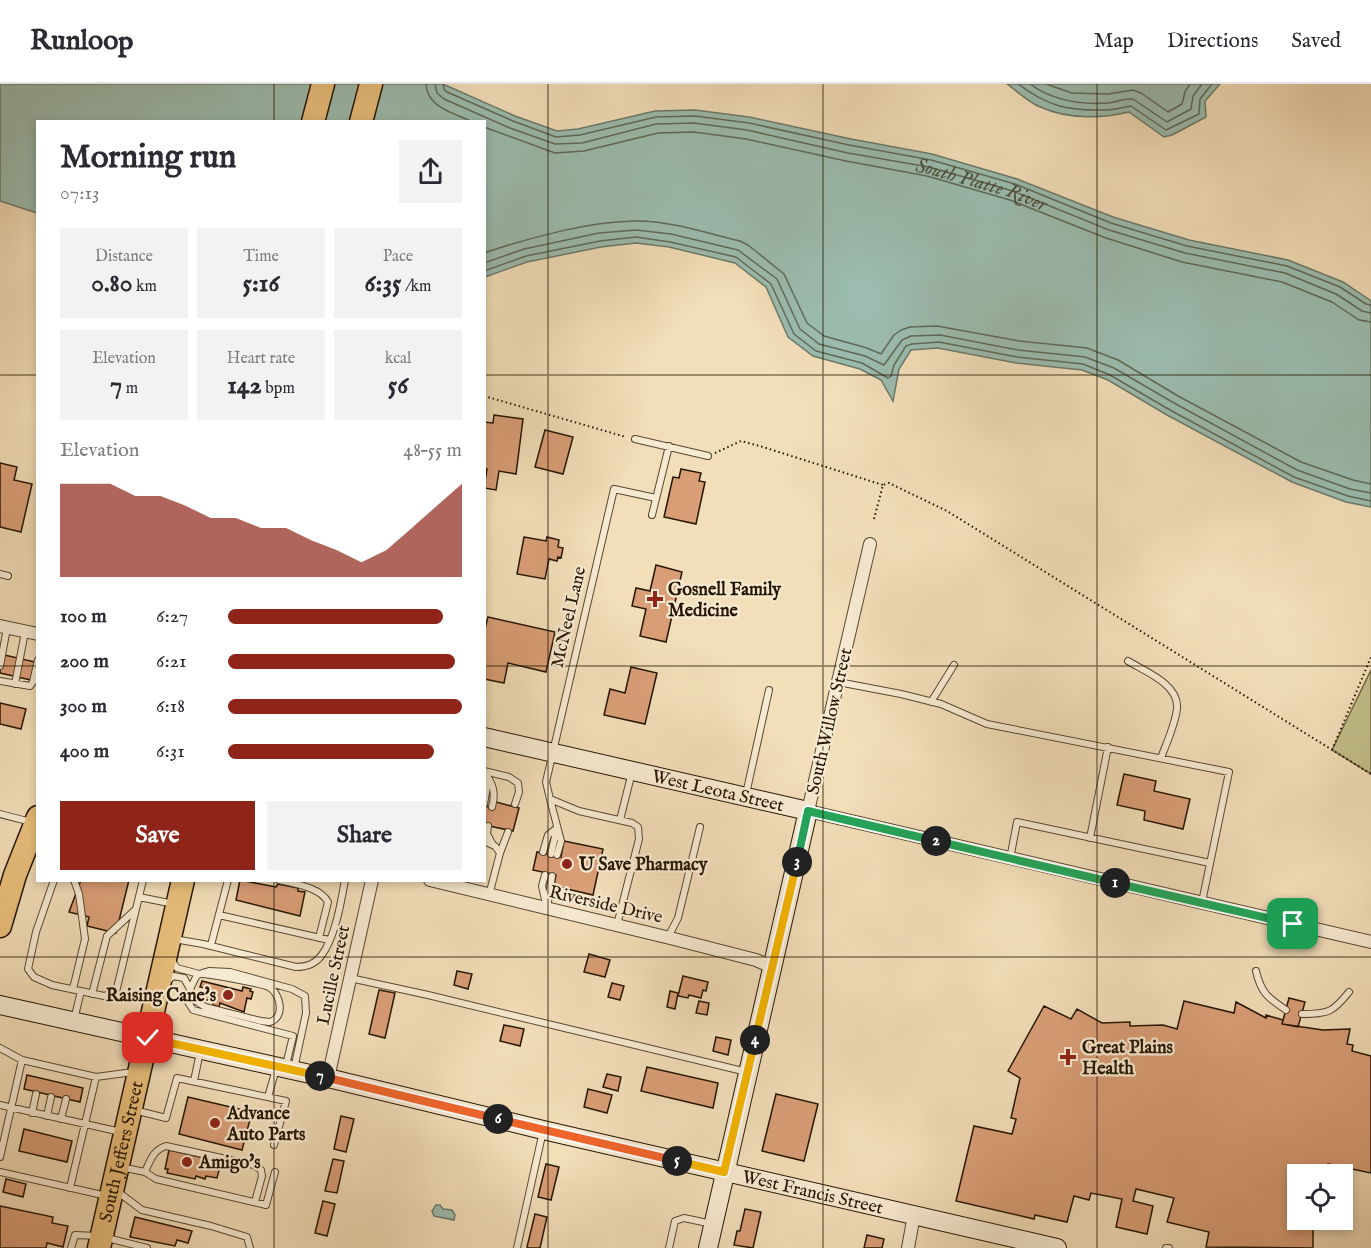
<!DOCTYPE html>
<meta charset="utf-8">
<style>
:root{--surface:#fff;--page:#f2f2f3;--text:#2b2b33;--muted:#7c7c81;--line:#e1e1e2;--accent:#8f2418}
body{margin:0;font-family:"IM FELL English",serif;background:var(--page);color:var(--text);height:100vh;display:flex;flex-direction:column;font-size:22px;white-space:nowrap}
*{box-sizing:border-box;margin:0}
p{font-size:20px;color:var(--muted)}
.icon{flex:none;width:33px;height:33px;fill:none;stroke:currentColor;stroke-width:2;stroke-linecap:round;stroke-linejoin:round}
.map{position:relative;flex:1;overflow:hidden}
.sheet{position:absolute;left:36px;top:36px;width:450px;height:762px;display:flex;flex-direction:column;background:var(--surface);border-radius:0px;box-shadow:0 3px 9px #0003}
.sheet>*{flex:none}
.controls{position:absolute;left:1287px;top:1080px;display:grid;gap:12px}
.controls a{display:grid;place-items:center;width:66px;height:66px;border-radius:0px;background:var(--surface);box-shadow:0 3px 9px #0003;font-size:30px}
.pin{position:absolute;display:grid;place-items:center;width:51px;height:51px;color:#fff;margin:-26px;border-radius:12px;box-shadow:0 3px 9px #0006}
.km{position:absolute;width:30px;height:30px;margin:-15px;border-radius:50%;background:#222;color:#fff;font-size:16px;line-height:30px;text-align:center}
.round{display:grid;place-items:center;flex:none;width:63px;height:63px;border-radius:0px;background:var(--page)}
.summary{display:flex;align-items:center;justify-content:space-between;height:102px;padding:0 24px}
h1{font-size:33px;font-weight:800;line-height:45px}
.stats{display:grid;grid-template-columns:repeat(3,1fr);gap:9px;height:102px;padding:6px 24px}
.stats div{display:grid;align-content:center;border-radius:0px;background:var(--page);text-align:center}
.stats b{font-size:26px;font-weight:800}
.stats small{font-size:16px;font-weight:400}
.stats p{font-size:16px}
.chart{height:168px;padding:12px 24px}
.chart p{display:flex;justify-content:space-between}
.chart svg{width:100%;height:108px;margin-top:6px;fill:var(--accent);opacity:.7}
.button{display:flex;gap:12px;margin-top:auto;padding:12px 24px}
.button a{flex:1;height:69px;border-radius:0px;background:var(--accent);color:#fff;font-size:24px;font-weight:800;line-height:69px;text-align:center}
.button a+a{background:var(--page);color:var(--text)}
ul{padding:0 24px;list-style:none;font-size:20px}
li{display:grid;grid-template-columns:96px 72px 1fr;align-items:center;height:45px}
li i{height:15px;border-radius:8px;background:var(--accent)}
header{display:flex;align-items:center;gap:36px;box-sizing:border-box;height:84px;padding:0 30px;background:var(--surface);border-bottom:2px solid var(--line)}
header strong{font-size:28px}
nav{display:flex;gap:33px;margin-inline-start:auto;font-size:21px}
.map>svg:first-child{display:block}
.green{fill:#c2bf8a;stroke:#746a46;stroke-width:1.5}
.water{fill:#9bbcaf;stroke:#6c7a6a;stroke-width:1.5}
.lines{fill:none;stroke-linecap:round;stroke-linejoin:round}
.shore{stroke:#606958;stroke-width:1.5}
.building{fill:#da9e77;stroke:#251602;stroke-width:1.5}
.lane-casing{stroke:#584830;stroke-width:8}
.street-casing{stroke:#584830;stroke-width:14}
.secondary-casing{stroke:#251602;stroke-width:20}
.highway-casing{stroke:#251602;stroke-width:25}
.path{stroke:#251602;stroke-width:2;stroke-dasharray:1.5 3;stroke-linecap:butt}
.lane{stroke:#f7ead2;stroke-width:6}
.street{stroke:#f7ead2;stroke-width:12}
.secondary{stroke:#f7ead2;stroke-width:18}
.highway{stroke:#e9bf7c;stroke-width:22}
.split-1-casing{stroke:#fff;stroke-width:12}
.split-2-casing{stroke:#fff;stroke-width:12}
.split-3-casing{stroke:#fff;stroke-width:12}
.split-4-casing{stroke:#fff;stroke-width:12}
.split-5-casing{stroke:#fff;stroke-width:12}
.split-6-casing{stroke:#fff;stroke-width:12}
.split-7-casing{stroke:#fff;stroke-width:12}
.split-8-casing{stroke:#fff;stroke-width:12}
.split-1{stroke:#22a559;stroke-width:8}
.split-2{stroke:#22a559;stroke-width:8}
.split-3{stroke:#22a559;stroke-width:8}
.split-4{stroke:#f5b400;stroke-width:8}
.split-5{stroke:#f5b400;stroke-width:8}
.split-6{stroke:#f0652b;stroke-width:8}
.split-7{stroke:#f0652b;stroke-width:8}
.split-8{stroke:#f5b400;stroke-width:8}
.grid{fill:none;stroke:#251602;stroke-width:1.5;stroke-opacity:0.55}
.poi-dot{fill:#8f2418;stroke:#f7ead2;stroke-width:2}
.labels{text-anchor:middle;stroke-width:4.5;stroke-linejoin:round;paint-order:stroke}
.poi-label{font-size:18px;font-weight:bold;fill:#251602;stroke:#f7ead2;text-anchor:start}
.street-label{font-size:18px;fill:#251602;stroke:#f7ead2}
.water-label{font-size:20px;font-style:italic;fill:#4e503f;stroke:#f7ead2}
</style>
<header>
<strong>Runloop</strong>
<nav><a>Map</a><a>Directions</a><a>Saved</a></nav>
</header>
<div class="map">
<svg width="1371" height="1164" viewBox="0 0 1371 1164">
<rect width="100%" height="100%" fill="#f2deb9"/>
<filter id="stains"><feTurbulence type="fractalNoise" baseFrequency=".00333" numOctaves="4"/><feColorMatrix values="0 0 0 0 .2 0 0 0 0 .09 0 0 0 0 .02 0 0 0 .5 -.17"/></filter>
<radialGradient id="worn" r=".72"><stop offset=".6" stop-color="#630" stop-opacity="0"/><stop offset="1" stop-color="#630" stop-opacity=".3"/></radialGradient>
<path class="green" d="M1371 586V690L1332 666Z"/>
<path class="water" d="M0 0H443L515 32 557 47 578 45 655 27 695 26 749 33 851 55 932 70 1017 95 1113 133 1189 156 1288 176 1343 198 1371 217V423L1346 418 1292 398 1167 331 1108 296 1082 286 1016 279 938 264 911 266 899 285 893 317 881 296 860 285 813 272 788 253 766 203 735 179 669 163 636 159 601 163 527 178 485 193 484 38H38L37 129 0 117Z
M1007 0H1220L1205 17 1206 33 1172 51 1164 53 1129 28C1099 35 1066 35 1038 22 1027 17 1017 7 1007 0Z
M436 1121H440L443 1125 452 1126 455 1131 454 1136 434 1132 432 1127Z"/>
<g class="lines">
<g class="shore">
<path d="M426 0C427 24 454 29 473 38"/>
<path id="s1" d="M435 0 437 9 444 15 510 44 555 60 582 59 656 40 694 39 747 46 848 69 929 83 1013 107 1109 146 1185 169 1285 189 1336 210 1362 227 1371 229"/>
<path d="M443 0 444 5 447 8 513 37 556 53 580 51 656 33 695 32 749 39 849 61 931 76 1015 100 1111 139 1187 162 1287 182 1340 203 1366 220 1371 221"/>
<path d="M1018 0C1049 23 1068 27 1107 26 1115 26 1123 23 1131 22L1166 46 1199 30 1200 15 1212 0"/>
<path d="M1030 0C1053 17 1081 21 1109 19 1117 18 1124 14 1133 15L1167 38 1191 25 1193 12 1202 0"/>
<path d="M1046 0 1072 9 1108 10 1133 6 1141 9 1168 28 1182 20 1185 8 1190 0"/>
<path d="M484 43 555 69 584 67 658 49 694 48 746 55 846 77 927 92 1010 116 1106 154 1182 178 1282 198 1332 218 1359 236 1371 238"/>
<path d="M484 169C528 154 591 137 637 137 671 137 706 149 740 157L748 161 784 190 807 239 824 252 867 264 881 270 894 251 901 246 910 243 937 242 1019 257 1087 264 1118 276 1178 312 1301 378 1353 396 1371 400"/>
<path d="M484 179 524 165 599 149 636 146 671 150 738 166 777 195 800 245 819 260 865 272 884 281 902 256 911 252 940 251 1018 266 1085 273 1114 284 1174 319 1297 386 1350 405 1371 409"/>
<path d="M484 187 526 172 600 157 636 153 670 158 736 173 771 200 794 250 816 267 862 279 888 294 891 292 894 281 906 262 912 260 939 258 1017 273 1083 280 1110 291 1170 326 1294 393 1348 412 1371 417"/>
</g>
</g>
<path class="building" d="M494 331 523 335 516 390 499 387 496 406 484 404 487 385H484V338L493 339Z
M545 346 573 353 563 390 535 383Z
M0 379 17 383 14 396 32 400 21 448 0 443Z
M681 385 701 389 699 397 705 398 696 440 664 433 673 393 679 394Z
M524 453 546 457 547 453 559 456 558 463 563 464 561 474 558 473 557 477 549 475 545 495 517 490Z
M656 481 682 488 666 558 640 552 646 525 632 522 636 504 650 507Z
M488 533 555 548 546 588 508 579 504 599 484 595V548Z
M0 570 35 578 31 596 0 589Z
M631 583 657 589 645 640 604 631 610 605 625 609Z
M0 619 26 625 21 645 0 640Z
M1124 690 1156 697 1154 707 1190 715 1183 745 1144 736 1145 727 1117 721Z
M496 718 519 724 513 747 484 741V722L494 724Z
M564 757 603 765 593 811 554 802 556 791 533 786 537 768 561 773Z
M81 796H129L116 849 87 842 89 833 69 828Z
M240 796 276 803 278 800 298 804V807L305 808 300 832 236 816Z
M589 870 610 876 605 893 584 888Z
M457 887 472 890 468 905 454 901Z
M683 892 708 898 706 907 703 906 701 914 689 911 688 914 678 912Z
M202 897 242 907 243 903 251 905 250 907 253 908 251 915 247 914 244 928 220 919 219 923 213 921V917L202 915 205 904 200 903Z
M612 899 624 902 620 916 608 913Z
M379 906 395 909 385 954 369 950Z
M670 907 678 909 675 925 667 923Z
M1289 914 1305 918 1298 943 1282 940Z
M699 917 709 919 707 931 696 929Z
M1184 917 1234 929 1236 918 1266 934V931L1283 936 1282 940 1323 946 1350 945 1347 960 1353 961 1352 967 1371 972V1089L1328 1080 1326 1087 1331 1088 1330 1090H1298V1136H1313V1164L1206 1163 1209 1148 1167 1138 1174 1114 1136 1105 1133 1117 1153 1122 1147 1150 1116 1143 1122 1115 1091 1109 1089 1116 1074 1112 1067 1138 1035 1131 1034 1135 956 1117 974 1042 1012 1050 1016 1035 1011 1034 1020 994 1008 987 1044 922 1071 935 1077 925 1102 939 1130 938V942L1163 941 1177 945Z
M504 941 524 945 520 962 500 957Z
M716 953 731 956 728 971 713 967Z
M647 983 718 999 713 1024 641 1007Z
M607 990 621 993 618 1007 603 1003Z
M27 991 83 1004 80 1018 24 1005Z
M588 1005 612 1011 607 1029 584 1023Z
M776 1010 818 1020 804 1077 762 1067Z
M188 1013 252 1028 242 1066 179 1050Z
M341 1032 354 1035 346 1068 334 1065Z
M24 1045 72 1057 67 1078 19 1067Z
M169 1066 209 1075 207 1082H220L217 1094 206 1092 205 1095 196 1092 195 1095 167 1089 168 1085H165Z
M333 1075 344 1077 337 1109 325 1107Z
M546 1080 559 1083 551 1116 538 1113Z
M6 1095 26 1100 23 1113 3 1108Z
M323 1117 335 1120 327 1152 315 1149Z
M0 1122 53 1133 52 1139 68 1142 63 1163 47 1159 46 1164H0Z
M745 1125 761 1128 753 1164 734 1161 737 1147H740Z
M535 1130 547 1133 540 1164H529L527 1163Z
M135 1133 192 1147 188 1159 177 1156 175 1162 130 1153Z
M867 1151 884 1155 882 1164H864Z"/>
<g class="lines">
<g class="lane-casing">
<path id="lane" d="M635 355 708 372
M652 431 669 362
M0 490 8 492
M1128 577C1144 587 1179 600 1177 624 1176 639 1166 660 1161 674
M0 582 7 544
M0 597 30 602 33 598 38 576
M838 598 901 610 941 620 987 640 1229 688 1202 818
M15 600 25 548
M931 618 954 581
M484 687 509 693 518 699 519 708 515 720
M484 688C493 699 496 709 492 723
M746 710 769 606
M550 715 561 757 557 771
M484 720 488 697 486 693
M0 730 31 738
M620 736 632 688
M488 742 487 750 493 761
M1090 754 1108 663
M484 757 495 762 500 769 489 811
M543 768 548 751 557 744
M500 769 508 748
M551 770 557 744
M1010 775 1017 738 1210 779
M545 791 542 802 547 825
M54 796 36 848 28 885 34 893 52 901 104 912 116 908 143 796
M279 796C295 800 320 803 328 818L319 854
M139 813 174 820
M548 818 552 792
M219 831 329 856
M617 841 639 755 638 743 632 739 579 727 550 715 546 698 614 405 656 414
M668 853 678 834 700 743
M174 855 203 860 296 883C305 883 315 880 321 872 335 854 341 819 345 796
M211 861 228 796
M172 877 177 884 199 890 209 887 230 888 292 905 305 912 306 929 294 985
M1256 887C1261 909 1268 914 1286 926
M199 890C206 889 263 900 269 903 280 909 286 933 270 938 267 938 264 937 261 937L205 923 196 917 190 905 196 893Z
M350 894 428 911 747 988
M168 897 173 892 184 894 190 905 188 918 193 926 293 952 286 981
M73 905 85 855 79 810 74 796
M92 910 107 852 135 826
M1302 930C1329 930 1333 928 1349 908
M74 936 81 907
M0 964 22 976 96 993 133 988
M194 997 200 968
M268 1013 276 985
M0 1021 121 1048
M134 1026 166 1034 177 994 286 1017 274 1061
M32 1029 36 1010
M47 1032 51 1013
M61 1035 66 1015
M0 1073 22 976
M121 1083 145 1088 156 1095 266 1121 275 1088
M0 1088 107 1112
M145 1088C150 1077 153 1066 166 1062L254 1081 261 1086 262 1092 255 1118
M70 1104 96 993
M118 1108 142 1126 211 1142 247 1153 250 1164
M107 1154 147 1164
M71 1164 75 1151 97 1152
M517 1164 543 1047
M669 1164 675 1137 684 1134 712 1140
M1166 1164H1169"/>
</g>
<g class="street-casing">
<path id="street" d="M870 460 808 727 1371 858
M0 542 38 550
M430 796 670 854 756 876 772 883
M328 994 372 796
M908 1164 914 1131"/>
</g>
<g class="secondary-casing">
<g id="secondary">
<path id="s2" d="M484 653 808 727 708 1164"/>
<path id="s3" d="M0 921 328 994 543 1046 1057 1164"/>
</g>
</g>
<g class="highway-casing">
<g id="highway">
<path d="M313 38 323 0"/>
<path d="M361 38 371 0"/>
<path d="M0 842 15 791 38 733"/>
<path id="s4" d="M99 1164 183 796"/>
</g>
</g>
<path class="path" d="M484 312 626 353
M715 369 741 357 763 363 883 401
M874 435 883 401 889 399 947 427 1371 690
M1332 666 1371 573"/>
<use href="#lane" class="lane"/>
<use href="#street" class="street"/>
<use href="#secondary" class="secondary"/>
<use href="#highway" class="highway"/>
</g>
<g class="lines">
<g class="split-1-casing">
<path id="split-1" d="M1115 799 1293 840"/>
</g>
<g class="split-2-casing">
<path id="split-2" d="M936 757 1115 799"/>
</g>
<g class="split-3-casing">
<path id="split-3" d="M797 778 808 727 936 757"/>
</g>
<g class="split-4-casing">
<path id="split-4" d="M755 956 797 778"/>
</g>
<g class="split-5-casing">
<path id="split-5" d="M677 1077 724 1088 755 956"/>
</g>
<g class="split-6-casing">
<path id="split-6" d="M498 1035 677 1077"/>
</g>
<g class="split-7-casing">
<path id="split-7" d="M320 992 498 1035"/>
</g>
<g class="split-8-casing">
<path id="split-8" d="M148 954 320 992"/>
</g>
<use href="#split-1" class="split-1"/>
<use href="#split-2" class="split-2"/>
<use href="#split-3" class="split-3"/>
<use href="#split-4" class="split-4"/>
<use href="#split-5" class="split-5"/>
<use href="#split-6" class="split-6"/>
<use href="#split-7" class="split-7"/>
<use href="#split-8" class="split-8"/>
</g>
<path class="grid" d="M274 0V38M548 0V1164M823 0V1164M1097 0V1164M0 291H38M484 291H1371M0 582H38M484 582H1371M274 796V1164M0 873H1371"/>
<g class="poi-dot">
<path d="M652 506h6v6h6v6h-6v6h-6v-6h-6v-6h6z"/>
<circle cx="567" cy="780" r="6"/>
<circle cx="228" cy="911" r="6"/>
<path d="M1065 964h6v6h6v6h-6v6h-6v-6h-6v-6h6z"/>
<circle cx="215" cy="1039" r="6"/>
<circle cx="187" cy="1078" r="6"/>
</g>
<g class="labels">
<g class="poi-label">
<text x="668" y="511">Gosnell Family<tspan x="668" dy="21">Medicine</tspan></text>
<text x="579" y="786">U Save Pharmacy</text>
<text x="216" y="917" text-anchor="end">Raising Cane's</text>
<text x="1082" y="969">Great Plains<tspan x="1082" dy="21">Health</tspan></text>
<text x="227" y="1035">Advance<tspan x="227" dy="21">Auto Parts</tspan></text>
<text x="199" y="1084">Amigo's</text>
</g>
<g class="street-label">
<text transform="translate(568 533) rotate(-77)" y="6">McNeel Lane</text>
<text transform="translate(829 637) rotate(-77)" y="6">South Willow Street</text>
<text dy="6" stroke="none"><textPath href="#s2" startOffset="240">West Leota Street</textPath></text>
<text transform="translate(606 820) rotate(13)" y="6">Riverside Drive</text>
<text transform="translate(333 891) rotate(-78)" y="6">Lucille Street</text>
<text dy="6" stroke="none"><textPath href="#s4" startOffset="99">South Jeffers Street</textPath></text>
<text dy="6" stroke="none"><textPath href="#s3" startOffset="834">West Francis Street</textPath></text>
</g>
<g class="water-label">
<text dy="7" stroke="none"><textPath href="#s1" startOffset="574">South Platte River</textPath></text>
</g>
</g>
<rect width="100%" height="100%" filter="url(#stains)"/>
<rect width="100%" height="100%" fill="url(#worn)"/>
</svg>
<div class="controls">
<a><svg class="icon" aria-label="locate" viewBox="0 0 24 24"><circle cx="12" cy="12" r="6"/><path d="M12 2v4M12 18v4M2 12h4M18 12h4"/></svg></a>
</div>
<div class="pin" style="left:1293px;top:840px;background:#1e9e55"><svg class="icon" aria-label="arrive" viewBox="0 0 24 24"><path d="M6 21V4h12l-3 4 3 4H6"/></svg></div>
<div class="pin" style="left:148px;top:954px;background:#d93025"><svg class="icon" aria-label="check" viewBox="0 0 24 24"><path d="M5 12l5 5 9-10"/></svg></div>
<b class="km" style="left:1115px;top:799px">1</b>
<b class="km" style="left:936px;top:757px">2</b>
<b class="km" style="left:797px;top:778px">3</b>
<b class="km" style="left:755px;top:956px">4</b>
<b class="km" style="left:677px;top:1077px">5</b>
<b class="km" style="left:498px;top:1035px">6</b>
<b class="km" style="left:320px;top:992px">7</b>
<section class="sheet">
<div class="summary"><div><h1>Morning run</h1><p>07:13</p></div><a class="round"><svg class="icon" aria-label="share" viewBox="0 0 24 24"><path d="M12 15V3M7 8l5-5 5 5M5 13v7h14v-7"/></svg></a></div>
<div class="stats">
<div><p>Distance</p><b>0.80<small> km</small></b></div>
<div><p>Time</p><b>5:16</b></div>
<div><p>Pace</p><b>6:35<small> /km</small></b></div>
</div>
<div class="stats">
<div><p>Elevation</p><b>7<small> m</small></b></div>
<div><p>Heart rate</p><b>142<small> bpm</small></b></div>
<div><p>kcal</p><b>56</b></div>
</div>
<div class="chart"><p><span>Elevation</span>48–55 m</p>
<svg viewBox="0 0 160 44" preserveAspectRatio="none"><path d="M0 44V6L10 6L20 6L30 11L40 11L50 15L60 20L70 20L80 24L90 24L100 29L110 33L120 38L130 33L140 24L150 15L160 6V44z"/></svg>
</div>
<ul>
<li><b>100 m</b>6:27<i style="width:92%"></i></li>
<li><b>200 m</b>6:21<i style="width:97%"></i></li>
<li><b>300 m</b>6:18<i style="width:100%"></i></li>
<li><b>400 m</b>6:31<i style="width:88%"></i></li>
</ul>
<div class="button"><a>Save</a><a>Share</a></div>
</section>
</div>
